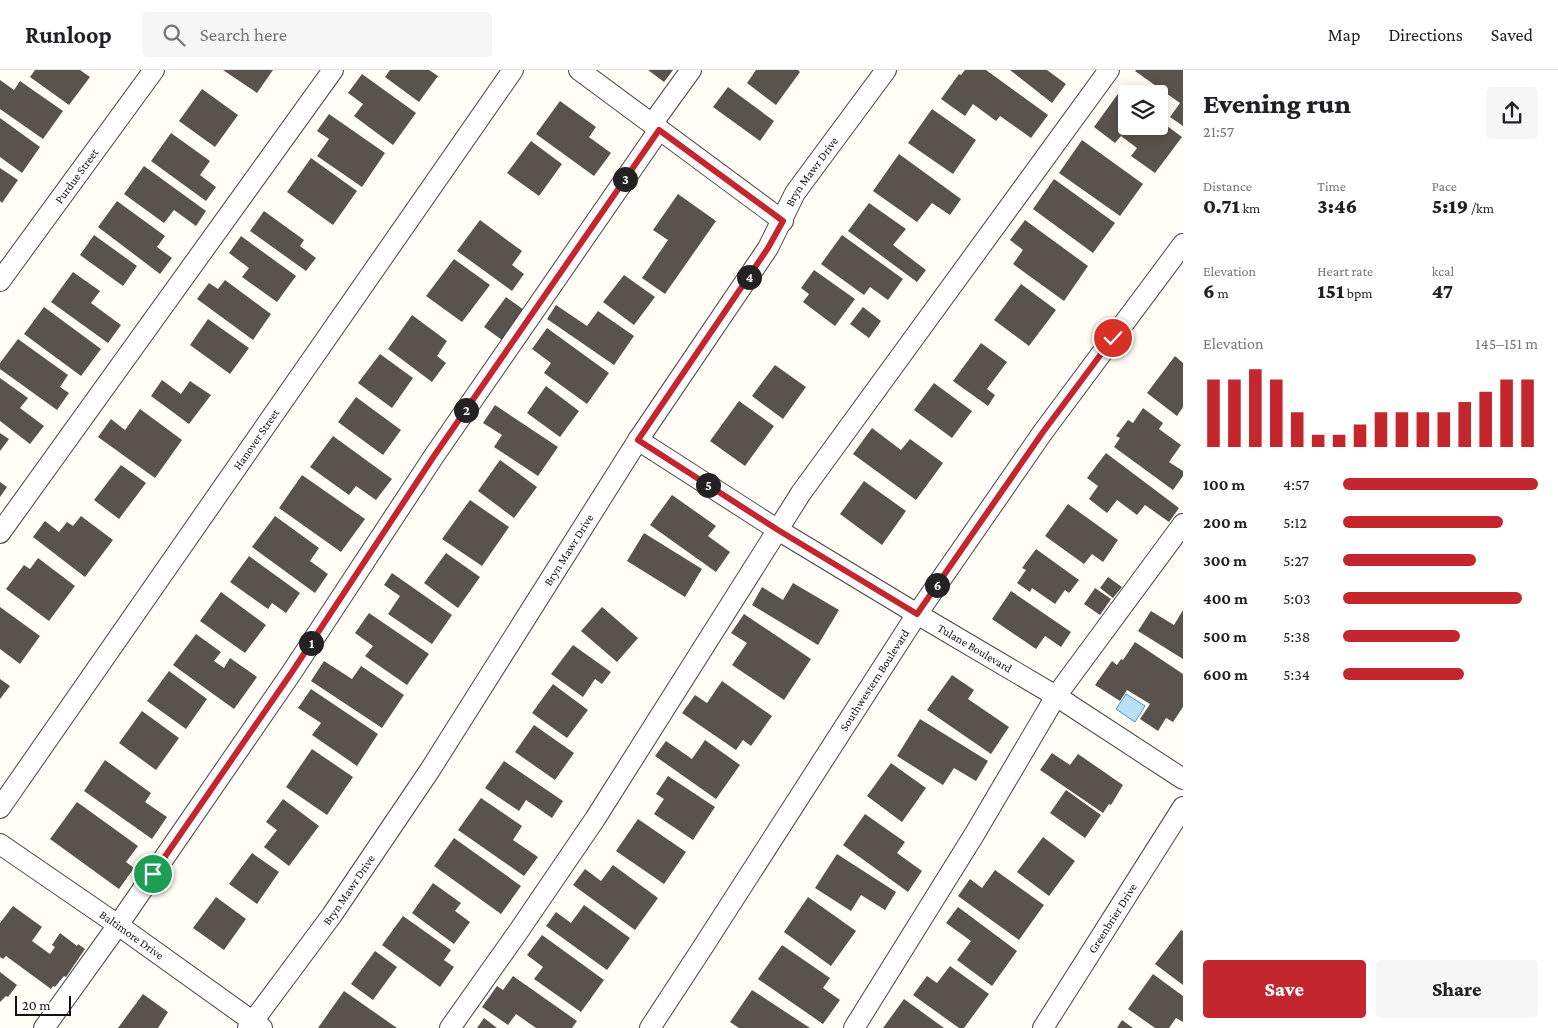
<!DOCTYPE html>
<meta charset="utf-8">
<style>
:root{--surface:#fff;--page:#f6f6f6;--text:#202124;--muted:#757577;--line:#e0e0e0;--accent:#c4262e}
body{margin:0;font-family:"Crimson Pro",serif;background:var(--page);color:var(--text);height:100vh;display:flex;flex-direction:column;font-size:19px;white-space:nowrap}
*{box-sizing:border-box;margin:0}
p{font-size:16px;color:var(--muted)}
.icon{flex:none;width:28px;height:28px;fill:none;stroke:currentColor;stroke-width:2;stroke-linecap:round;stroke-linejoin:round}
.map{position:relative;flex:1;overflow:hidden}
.sheet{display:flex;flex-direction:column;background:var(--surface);width:375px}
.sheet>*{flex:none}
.fabs{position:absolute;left:1118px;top:15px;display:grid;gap:10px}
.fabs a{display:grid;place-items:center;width:50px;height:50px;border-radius:5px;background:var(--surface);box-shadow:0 2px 12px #0003;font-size:25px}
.scale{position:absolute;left:15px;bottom:12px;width:56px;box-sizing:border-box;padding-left:5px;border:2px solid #111;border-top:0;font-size:14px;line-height:18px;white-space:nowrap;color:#111;-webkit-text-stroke:4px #fff;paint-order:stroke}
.pin{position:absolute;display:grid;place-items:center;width:42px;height:42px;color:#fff;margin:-21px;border:2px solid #fff;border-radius:50%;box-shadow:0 1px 5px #0007}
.km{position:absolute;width:25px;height:25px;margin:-12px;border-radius:50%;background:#222;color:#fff;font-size:14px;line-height:25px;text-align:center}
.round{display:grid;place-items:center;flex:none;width:52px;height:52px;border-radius:5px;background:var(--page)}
.headline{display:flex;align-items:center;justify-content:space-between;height:85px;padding:0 20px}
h1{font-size:28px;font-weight:800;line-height:38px}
.figures{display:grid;grid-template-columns:repeat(3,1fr);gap:8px;height:85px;padding:5px 20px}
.figures div{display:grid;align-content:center}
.figures b{font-size:21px;font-weight:800}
.figures small{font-size:14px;font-weight:400}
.figures p{font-size:14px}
.chart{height:140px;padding:10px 20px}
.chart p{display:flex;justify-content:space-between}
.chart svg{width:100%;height:90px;margin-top:5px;stroke:var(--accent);stroke-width:6}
.button{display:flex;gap:10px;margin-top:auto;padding:10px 20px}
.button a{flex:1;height:58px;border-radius:5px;background:var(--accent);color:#fff;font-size:20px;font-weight:800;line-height:58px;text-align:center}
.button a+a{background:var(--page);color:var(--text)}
ul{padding:0 20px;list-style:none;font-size:16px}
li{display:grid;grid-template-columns:80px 60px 1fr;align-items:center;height:38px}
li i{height:12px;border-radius:6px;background:var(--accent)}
header{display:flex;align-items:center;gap:30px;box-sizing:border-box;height:70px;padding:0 25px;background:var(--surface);border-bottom:1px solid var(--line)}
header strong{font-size:24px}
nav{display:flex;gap:28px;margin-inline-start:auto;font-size:18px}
.search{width:350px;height:45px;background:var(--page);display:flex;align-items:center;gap:12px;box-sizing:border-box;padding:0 18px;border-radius:5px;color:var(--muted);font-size:19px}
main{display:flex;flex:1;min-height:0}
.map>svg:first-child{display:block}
.water{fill:#b9e0f7;stroke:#3f96cf}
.building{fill:#5a524d}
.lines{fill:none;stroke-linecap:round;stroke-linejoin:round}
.minor-casing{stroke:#444;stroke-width:22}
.minor{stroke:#fff;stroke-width:20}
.route-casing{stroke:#fff;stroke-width:10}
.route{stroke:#c4262e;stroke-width:6}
.labels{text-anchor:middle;stroke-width:5;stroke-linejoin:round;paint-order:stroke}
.street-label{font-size:12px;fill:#111;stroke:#fff}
</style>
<header>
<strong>Runloop</strong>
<div class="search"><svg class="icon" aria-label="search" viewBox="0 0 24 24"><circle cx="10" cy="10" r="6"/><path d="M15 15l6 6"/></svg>Search here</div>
<nav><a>Map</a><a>Directions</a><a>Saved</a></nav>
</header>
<main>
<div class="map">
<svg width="1183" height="958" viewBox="0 0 1183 958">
<rect width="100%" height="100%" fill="#fffdf5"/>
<path class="water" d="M1126 624 1145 636 1135 652 1116 639Z"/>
<path class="building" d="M35 0H80L90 7 69 35 30 7Z
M223 0H273L257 23Z
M390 0H429L438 6 419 32 385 7Z
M648 0H673L664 12Z
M756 0H798L800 2 776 35 747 13Z
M965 0H986L1048 45 1031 68 1000 46 996 51 973 34 965 46 941 29 959 4 961 5Z
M1010 0H1047L1066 14 1052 33Z
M1136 0H1183V56L1170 47 1180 33 1135 1Z
M362 4 416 43 393 75 354 46 363 34 348 23Z
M0 10 14 20 20 11 63 41 43 69 0 39Z
M728 17 774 51 760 71 713 37Z
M202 19 238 45 215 77 179 51Z
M1120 21 1126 26V56H1159V50L1182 67 1155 103 1131 86 1137 78 1121 66 1115 73 1094 57Z
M560 31 596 57 589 67 611 83 594 106 536 64Z
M932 39 976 70 953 104 908 73Z
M329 44 385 83 362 117 317 86 329 69 317 61Z
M0 48 40 77 22 103 0 87Z
M171 63 210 91 200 105 216 117 206 131 151 91Z
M1082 70 1143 114 1120 146 1059 103Z
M531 71 562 94 539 126 507 103Z
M899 84 961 129 950 145 932 133 917 152 873 121Z
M311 88 357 121 333 155 287 122Z
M144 96 206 141 196 156 174 140 164 153 124 124Z
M0 98 18 110 2 133 0 131Z
M1054 109 1115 153 1093 183 1033 139Z
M678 124 716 151 665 224 642 208 668 170 653 160Z
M117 131 165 166 157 177 172 188 160 204 98 157Z
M869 133 906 159 893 175 926 200 917 212 848 161Z
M264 141 304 170 300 176 316 188 306 201 250 161Z
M480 150 522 181 512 195 524 204 512 221 457 181Z
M1025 150 1088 196 1064 231 1013 194 1023 180 1010 170Z
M94 165 137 196 123 216 80 185Z
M842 165 903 209 888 230 870 217 864 225 821 194Z
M241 166 296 206 277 232 242 207 249 198 229 183Z
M454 189 490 215 462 252 426 226Z
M814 200 855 229 835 256 803 232 809 224 801 218Z
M73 202 100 221 91 233 121 255 108 273 51 232Z
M624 205 655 227 634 255 603 232Z
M225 210 271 244 253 270 197 229 209 213 218 219Z
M1021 214 1056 240 1029 276 994 250Z
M506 227 524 240 502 270 484 257Z
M556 235 587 256 598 241 634 266 614 295 547 249Z
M44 237 101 279 81 306 24 264Z
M863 237 881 251 869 268 850 254Z
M412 245 447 271 437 286 446 293 432 312 388 279Z
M208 249 249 278 230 304 190 275Z
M547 258 609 303 587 334 544 303 551 293 532 279Z
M18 269 68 305 60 317 69 323 57 340 0 299V293Z
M981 273 1007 292 987 319 995 325 988 336 953 311Z
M380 284 413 308 392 338 358 313Z
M1175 286 1183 293V337L1177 346 1147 323Z
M775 295 806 317 783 349 752 326Z
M0 308 28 328 20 338 44 356 30 374 0 351Z
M162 310 181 324 190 311 211 325 189 354 151 326Z
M934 313 972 341 952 368 914 340Z
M546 316 579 341 560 367 527 343Z
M356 327 401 360 383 385 338 352Z
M739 331 774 356 745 396 710 371Z
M495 335 558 377 538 406 494 377 502 365 483 353Z
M1143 338 1163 353 1159 359 1181 375 1169 392 1183 401V406L1173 420 1114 377 1120 368 1116 366 1128 350 1133 353Z
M140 339 182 370 155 408 98 367 111 349 125 360Z
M872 358 901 380 910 369 943 393 916 430 853 384Z
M0 363 9 369 0 381Z
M333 366 392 409 376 430 356 416 349 425 310 397Z
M1106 383 1179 438 1169 452 1145 435 1137 445 1117 430 1107 443 1089 429 1098 416 1087 408Z
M500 390 537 417 514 448 478 421Z
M121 395 146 413 119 449 94 430Z
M302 405 365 449 341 482 279 438Z
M864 411 906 441 882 475 840 444Z
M0 412 7 417 0 427Z
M672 425 716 456 708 466 730 482 716 502 650 455Z
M470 430 509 457 482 496 442 469Z
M1068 434 1118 470 1103 492 1092 484 1084 494 1045 466Z
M81 446 113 470 85 507 33 467 45 451 59 462 67 452 73 456Z
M275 446 319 478 310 491 328 504 315 523 252 477Z
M644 463 702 499 685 527 627 491Z
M1036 479 1079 510 1069 523 1065 520 1055 534 1032 518 1030 522 1017 513 1026 500 1022 498Z
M446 483 480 507 458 538 424 513Z
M249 486 300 523 286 543 272 533 268 539 230 512Z
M38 488 75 516 49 551 6 519 24 495 30 499Z
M392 503 452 545 432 574 388 544 400 526 384 515Z
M1108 507 1122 517 1113 528 1100 518Z
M793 513 839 540 818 575 752 535 762 517 783 530Z
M1095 518 1111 529 1100 545 1084 534Z
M1011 521 1071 562 1061 577 1045 566 1036 579 992 549Z
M221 522 266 555 245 583 200 551Z
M0 537 40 566 20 594 0 579Z
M602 537 638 568 617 592 581 561Z
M1183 540V589L1138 561 1151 541 1174 555Z
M369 543 429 584 407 615 365 586 373 576 355 563Z
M744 544 811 589 784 630 732 595 747 573 731 563Z
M196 564 221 582 214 591 224 598 230 588 257 607 234 639 173 595Z
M1135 572 1183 604V637L1173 652 1166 648 1158 661 1140 649 1150 634 1127 620 1120 631 1095 615 1112 591 1117 595 1121 589 1123 590Z
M573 575 611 602 602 614 595 609 583 627 551 604Z
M324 591 352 609 361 596 404 625 382 658 311 611Z
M169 601 207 629 186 659 147 631Z
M952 605 974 620 968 629 1009 657 991 684 927 640Z
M0 609 10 616 0 629Z
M722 611 772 646 751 676 743 670 736 680 682 643 695 625 707 633Z
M553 614 588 640 567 668 532 643Z
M311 619 378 664 357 696 312 665 321 653 298 638Z
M142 641 179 668 156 700 119 673Z
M920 649 988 691 976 711 954 698 943 715 897 686Z
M534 655 574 683 555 710 515 682Z
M705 670 740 695 716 729 655 686 666 671 692 689Z
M312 679 353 707 327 745 286 717Z
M1052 683 1070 695 1078 684 1123 715 1111 735 1109 734 1103 743 1040 700Z
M105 690 151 723 145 732 167 747 152 769 84 721Z
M504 691 563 731 552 748 526 730 519 741 485 718Z
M891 693 926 718 902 752 867 726Z
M668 706 715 737 693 770 654 744 664 729 656 724Z
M1066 720 1101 745 1085 768 1050 743Z
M481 728 522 756 513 770 538 787 524 806 458 760Z
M283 729 319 756 289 796 264 777 277 760 266 752Z
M77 732 138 776 126 792 134 798 119 819 50 769Z
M865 744 905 772 897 783 922 801 908 822 843 775Z
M638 749 686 782 664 814 616 781Z
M1043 767 1075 791 1049 826 1017 802Z
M454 768 521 816 501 844 434 796Z
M252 783 279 802 257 834 229 814Z
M837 784 896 822 885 840 861 825 851 841 815 818Z
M613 795 658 828 635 860 573 815 585 799 601 811Z
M995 800 1044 835 1019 870 958 826 970 809 982 818Z
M433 813 461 833 455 841 470 852 454 874 412 843Z
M216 827 246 849 224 880 193 858Z
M808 827 856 861 831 896 784 862Z
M584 835 630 868 607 900 546 856 556 842 571 853Z
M13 836 42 857 32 871 50 884 55 877 52 875 60 863 77 876 78 874 85 879 66 907 64 906 55 917 53 916 51 919 6 886 3 889 0 887V853Z
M958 837 1017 881 992 916 957 890 971 871 946 853Z
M403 846 451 880 444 890 454 897 440 917 382 875Z
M1181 860 1183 861V915L1155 894Z
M542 865 604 910 581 942 534 909 543 897 527 885Z
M782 875 830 908 823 918 840 930 823 954 758 909Z
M375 881 397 897 373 930 351 914Z
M950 896 989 924 964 958H959L913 925 927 906 937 913Z
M0 902 17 915 8 927 6 926 0 932Z
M1153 904 1183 926V952L1176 948 1169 958H1155L1128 939Z
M513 906 577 951 572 958H536L516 944 508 955 482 937 497 916 503 920Z
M752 920 810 958H739L730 952Z
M344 921 397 958H318Z
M143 924 168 942 158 958H118Z
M904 929 944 958H883Z
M484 948 497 958H477Z
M1122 950 1133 958H1117Z"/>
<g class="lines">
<g class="minor-casing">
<g id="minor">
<path d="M579 0 783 151"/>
<path d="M652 54 691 0"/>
<path id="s1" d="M0 211 154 0"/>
<path id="s2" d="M638 370 778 460 917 544 1056 626 1183 709"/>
<path d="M0 463 333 0"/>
<path id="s3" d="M0 738 513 0"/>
<path id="s4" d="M0 774 118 855 262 958"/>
<path d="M44 958 118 855 292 602 434 386 659 60"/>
<path id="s5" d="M248 958 332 845 430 700 638 370 768 178 795 123 886 0"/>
<path d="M450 958 518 862 595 749 801 423 1109 0"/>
<path id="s6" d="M650 958 701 880 917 544 1043 362 1183 174"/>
<path d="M854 958 974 765 1056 626 1183 454"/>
<path id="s7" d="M1043 958 1183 737"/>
</g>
</g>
<use href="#minor" class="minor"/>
</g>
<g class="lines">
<g class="route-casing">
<path id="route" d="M153 804 292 602 434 386 659 60 783 151 768 178 638 370 778 460 917 544 1043 362 1113 268"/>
</g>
<use href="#route" class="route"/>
</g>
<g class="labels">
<g class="street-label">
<text dy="4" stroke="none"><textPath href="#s5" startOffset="1026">Bryn Mawr Drive</textPath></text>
<text dy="4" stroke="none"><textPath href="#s1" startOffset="130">Purdue Street</textPath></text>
<text dy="4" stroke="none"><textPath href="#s3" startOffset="449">Hanover Street</textPath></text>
<text dy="4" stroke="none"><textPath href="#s5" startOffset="576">Bryn Mawr Drive</textPath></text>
<text dy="4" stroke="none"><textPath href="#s2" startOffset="396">Tulane Boulevard</textPath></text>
<text dy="4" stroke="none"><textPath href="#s6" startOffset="414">Southwestern Boulevard</textPath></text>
<text dy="4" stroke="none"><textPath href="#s5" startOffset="171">Bryn Mawr Drive</textPath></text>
<text dy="4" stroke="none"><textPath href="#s7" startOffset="130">Greenbrier Drive</textPath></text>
<text dy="4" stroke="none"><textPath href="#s4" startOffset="160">Baltimore Drive</textPath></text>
</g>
</g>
</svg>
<div class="fabs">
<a><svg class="icon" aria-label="layers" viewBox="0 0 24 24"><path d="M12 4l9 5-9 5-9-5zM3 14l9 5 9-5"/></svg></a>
</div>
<div class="scale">20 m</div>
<div class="pin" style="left:153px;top:804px;background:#1e9e55"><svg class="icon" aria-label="arrive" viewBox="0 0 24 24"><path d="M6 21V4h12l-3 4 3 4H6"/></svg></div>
<div class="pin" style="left:1113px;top:268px;background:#d93025"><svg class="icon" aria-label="check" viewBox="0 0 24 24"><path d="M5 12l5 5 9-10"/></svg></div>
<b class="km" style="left:311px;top:573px">1</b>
<b class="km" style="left:466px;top:340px">2</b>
<b class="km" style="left:625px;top:109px">3</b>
<b class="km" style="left:749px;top:207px">4</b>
<b class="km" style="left:708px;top:415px">5</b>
<b class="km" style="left:937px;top:515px">6</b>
</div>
<section class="sheet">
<div class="headline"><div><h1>Evening run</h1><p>21:57</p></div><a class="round"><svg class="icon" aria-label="share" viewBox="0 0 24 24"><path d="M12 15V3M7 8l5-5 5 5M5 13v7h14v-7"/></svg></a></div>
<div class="figures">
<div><p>Distance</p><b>0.71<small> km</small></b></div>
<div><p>Time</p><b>3:46</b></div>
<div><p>Pace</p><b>5:19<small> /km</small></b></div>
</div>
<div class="figures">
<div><p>Elevation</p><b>6<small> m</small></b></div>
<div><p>Heart rate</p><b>151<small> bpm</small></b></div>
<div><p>kcal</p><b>47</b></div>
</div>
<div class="chart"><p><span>Elevation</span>145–151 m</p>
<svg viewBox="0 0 160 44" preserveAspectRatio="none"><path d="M5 44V11M15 44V11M25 44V6M35 44V11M45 44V27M55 44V38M65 44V38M75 44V33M85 44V27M95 44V27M105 44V27M115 44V27M125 44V22M135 44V17M145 44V11M155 44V11"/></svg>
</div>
<ul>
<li><b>100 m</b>4:57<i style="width:100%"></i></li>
<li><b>200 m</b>5:12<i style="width:82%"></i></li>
<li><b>300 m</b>5:27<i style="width:68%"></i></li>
<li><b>400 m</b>5:03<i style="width:92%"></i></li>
<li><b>500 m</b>5:38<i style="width:60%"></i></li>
<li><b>600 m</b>5:34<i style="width:62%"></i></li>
</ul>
<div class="button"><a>Save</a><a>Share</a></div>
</section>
</main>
